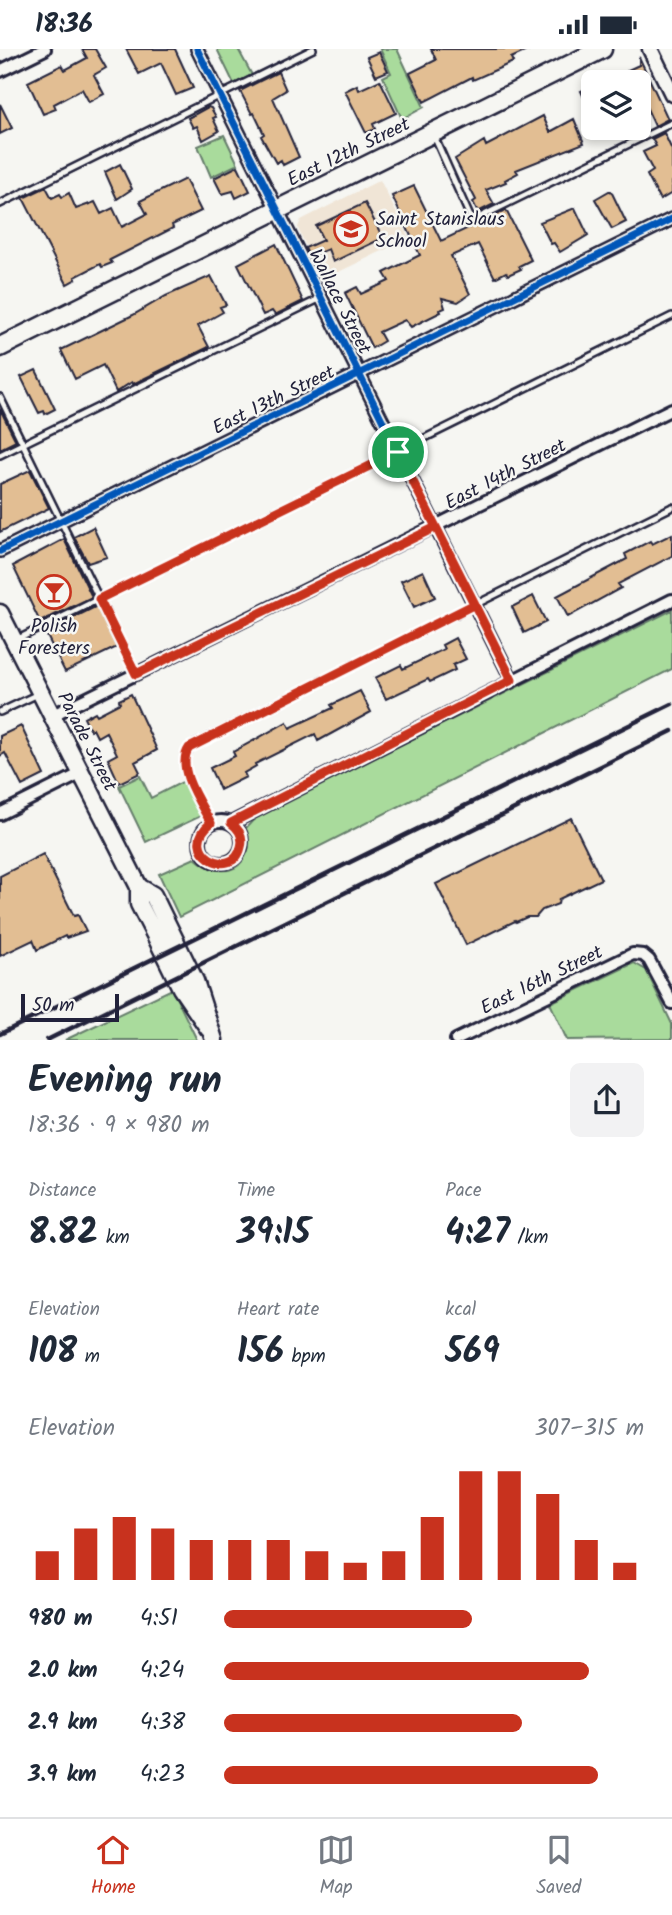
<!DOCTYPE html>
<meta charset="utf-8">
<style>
:root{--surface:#fff;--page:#f2f2f3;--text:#1f2937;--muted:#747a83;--line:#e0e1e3;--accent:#c8321e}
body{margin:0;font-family:Kalam,sans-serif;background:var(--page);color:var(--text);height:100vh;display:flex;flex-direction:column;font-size:26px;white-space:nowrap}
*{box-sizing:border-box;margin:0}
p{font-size:23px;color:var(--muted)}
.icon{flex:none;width:38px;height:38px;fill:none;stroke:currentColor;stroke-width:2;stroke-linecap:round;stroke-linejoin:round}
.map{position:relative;height:991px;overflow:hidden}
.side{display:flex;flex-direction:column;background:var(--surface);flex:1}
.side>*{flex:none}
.controls{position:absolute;left:581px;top:21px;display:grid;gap:14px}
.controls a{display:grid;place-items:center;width:70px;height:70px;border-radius:10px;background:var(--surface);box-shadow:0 4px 10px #0003;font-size:35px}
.scale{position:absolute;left:21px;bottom:18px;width:98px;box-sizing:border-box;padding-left:7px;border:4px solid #22223b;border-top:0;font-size:19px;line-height:24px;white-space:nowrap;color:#22223b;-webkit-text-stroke:5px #f6f6f2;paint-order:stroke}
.pin{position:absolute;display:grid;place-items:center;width:60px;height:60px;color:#fff;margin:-30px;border:4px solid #fff;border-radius:50%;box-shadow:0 2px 7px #0007}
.round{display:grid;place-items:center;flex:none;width:74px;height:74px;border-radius:10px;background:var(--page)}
.overview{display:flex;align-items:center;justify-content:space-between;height:119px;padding:0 28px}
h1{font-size:38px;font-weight:700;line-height:52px}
.metrics{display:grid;grid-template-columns:repeat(3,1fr);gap:10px;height:119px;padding:7px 28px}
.metrics div{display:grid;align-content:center}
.metrics b{font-size:35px;font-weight:700}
.metrics small{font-size:19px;font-weight:400}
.metrics p{font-size:19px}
.chart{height:196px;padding:14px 28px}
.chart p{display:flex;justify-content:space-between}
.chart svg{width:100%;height:126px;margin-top:7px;stroke:var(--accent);stroke-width:6}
ul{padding:0 28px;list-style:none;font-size:23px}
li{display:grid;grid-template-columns:112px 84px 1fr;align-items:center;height:52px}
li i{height:18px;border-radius:9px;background:var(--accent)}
.status{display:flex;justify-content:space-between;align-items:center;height:49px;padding:0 35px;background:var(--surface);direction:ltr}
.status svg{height:19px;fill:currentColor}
.tabs{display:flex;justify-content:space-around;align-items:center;height:98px;border-top:2px solid var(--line);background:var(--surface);font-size:19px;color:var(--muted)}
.tabs a{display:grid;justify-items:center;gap:4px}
.tabs .current{color:var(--accent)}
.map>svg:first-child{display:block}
.built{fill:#f0e5d6}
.green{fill:#a9db9c;stroke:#667e6c;stroke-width:2}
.building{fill:#e2be93;stroke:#22223b;stroke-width:2}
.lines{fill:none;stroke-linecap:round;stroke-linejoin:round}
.service-casing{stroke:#22223b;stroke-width:10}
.minor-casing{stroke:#22223b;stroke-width:16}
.tertiary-casing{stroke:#22223b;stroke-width:19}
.secondary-casing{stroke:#22223b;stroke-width:21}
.primary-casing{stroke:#22223b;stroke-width:23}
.service{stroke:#f6f6f2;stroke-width:5}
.minor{stroke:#f6f6f2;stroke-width:10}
.tertiary{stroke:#f6f6f2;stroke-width:14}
.secondary{stroke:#f6f6f2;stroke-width:16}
.primary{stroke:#f6f6f2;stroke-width:18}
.rail{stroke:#22223b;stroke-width:4.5}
.cycleway-casing{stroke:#f6f6f2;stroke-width:11}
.cycleway{stroke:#0057b8;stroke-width:7}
.route-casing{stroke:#fff;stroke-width:14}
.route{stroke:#c8321e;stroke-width:9}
.labels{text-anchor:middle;stroke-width:5;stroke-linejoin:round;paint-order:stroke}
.street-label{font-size:19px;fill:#22223b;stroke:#f6f6f2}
.poi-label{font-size:19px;fill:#22223b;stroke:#f6f6f2;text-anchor:start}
</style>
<div class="status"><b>18:36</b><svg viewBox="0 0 49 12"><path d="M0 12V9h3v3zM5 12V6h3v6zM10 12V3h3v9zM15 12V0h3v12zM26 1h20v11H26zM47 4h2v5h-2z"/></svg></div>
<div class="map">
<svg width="672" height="991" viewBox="0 0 672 991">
<rect width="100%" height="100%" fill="#f6f6f2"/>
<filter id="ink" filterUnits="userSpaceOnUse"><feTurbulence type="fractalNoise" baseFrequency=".0143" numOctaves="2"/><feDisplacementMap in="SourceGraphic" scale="14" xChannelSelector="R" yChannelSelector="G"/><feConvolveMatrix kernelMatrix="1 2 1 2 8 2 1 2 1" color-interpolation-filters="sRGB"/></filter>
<g filter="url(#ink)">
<path class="built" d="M380 131 409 189 322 231 299 182 298 178 301 171Z"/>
<path class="green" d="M217 0H238L252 26 234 35Z
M380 0H397L424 58 402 70 383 28 391 24Z
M224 86 238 115 211 128 198 97Z
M672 561V620L179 868 159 825 195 809C224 834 256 819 245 780L256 768Z
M140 727 151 749 186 731 203 766 146 793 119 737Z
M634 914 646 921 672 975V990L567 991 550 954Z
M172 940 197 991H65Z"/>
<path class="building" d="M82 0H95L106 19 94 26 104 45 89 53 82 40 54 55 56 60 43 65 28 33 62 16 65 21 87 9Z
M126 0H175L193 39 176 46 161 14 139 25Z
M431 0H531L511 9 513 13 502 18 473 31 472 28 424 53 410 24 436 11Z
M379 3 388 22 376 27 367 8Z
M639 8 668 70 655 77 643 51 639 53V33H634L628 21 639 16Z
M278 23 286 41 273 49 299 108 283 116 281 111 276 114 261 87 264 85 254 64 252 65 240 42Z
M380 31 396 64 373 75 375 80 366 84 345 42 357 36 359 41Z
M593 37V68L581 42Z
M0 55 12 79 0 85Z
M208 58 211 59 216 68 213 69 219 82 203 91 197 77 193 79 188 69Z
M543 67 550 83 574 70 584 94 516 121 518 124 505 131 506 133 486 141 494 155 478 163 473 153 476 151 455 110 484 92 486 97Z
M664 84 672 101V144L660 151 647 126 653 122 643 103 656 97 652 90Z
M120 115 132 140 117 150 105 123Z
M238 117 250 142 236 149 233 142 222 145 214 129Z
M185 130 201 162 172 176 173 179 110 211 112 214 102 218 100 215 75 228 76 230 67 235 23 149 46 138 52 149 60 145 62 148 69 144 76 160 95 153 101 165 113 159 122 178 147 165 140 152Z
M414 137 441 192 506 161 531 211 519 217 521 220 508 226 506 223 495 229 478 195 451 207 470 245 458 253 442 249 445 259 440 261 441 263 411 278 405 271 379 283 384 292 372 299 345 244 357 238 361 245 389 232 384 224 420 206 392 147Z
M609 142H611L626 173 612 180 595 150Z
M365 154 383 189 333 213 328 200 309 208 305 199 323 191 316 177Z
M575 159 588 186 560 203 554 194 551 195 540 173Z
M276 195 303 252 275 266 272 262 263 266 238 215Z
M211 227 226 256 220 258 223 263 198 277 209 298 133 335 132 333 116 343 103 316 75 330 61 301 133 266 166 247Z
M36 321 55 360 45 365 44 362 39 364 21 328Z
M0 360 16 392 0 400Z
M30 421 49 459 0 483V435Z
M93 478 107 508 88 514 74 488Z
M672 485V507L618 535 621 539 568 568 557 547 627 510 625 505 650 492 652 495Z
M64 490 92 548 40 573 13 517Z
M423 522 435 548 414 558 401 532Z
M533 547 546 573 524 584 512 558Z
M97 557 117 598 65 623 45 583Z
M455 589 466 610 453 616 455 621 430 633 428 630 386 650 375 629 401 616 403 620 444 600 442 596Z
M360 642 371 663 318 692 315 685 255 715 256 717 244 724 246 728 220 741 210 719 235 707 233 703 287 673 290 679 333 659 331 656Z
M131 645 157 701 135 713 140 723 138 725 119 734 108 710 117 705 106 683 97 688 93 680 90 681 84 669 95 663 97 666 120 654 119 651Z
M21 677 44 726 22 737 5 704 0 707V687Z
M571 769 601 830 559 850 558 855 542 861 536 868H527L516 873 515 872 466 896 436 835Z
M43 805 74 867 78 866 86 882 66 889 65 887 37 901 33 891 0 907V827Z"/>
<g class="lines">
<g class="service-casing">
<path id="service" d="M434 87 472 172 672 74
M0 155 313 0
M0 348 136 625
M0 406 321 249
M16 591 672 267
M0 663 38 645
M211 774C200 754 169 713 195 695L672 458"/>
</g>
<g class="minor-casing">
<path id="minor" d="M197 0 512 631
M0 22 45 0
M0 502 672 170
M51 667 672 360
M0 765 80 725
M200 793a21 21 0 1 1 42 0a21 21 0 1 1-42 0Z
M231 774 672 551
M456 991 633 905 643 906 649 911 672 954"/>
</g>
<g class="tertiary-casing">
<path id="tertiary" d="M650 0 672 45"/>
</g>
<g class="secondary-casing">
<path id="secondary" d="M0 564 139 838V855L155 886 181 939 209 980
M139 838 153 846 195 932 214 991"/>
</g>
<g class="primary-casing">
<path id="primary" d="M0 298 602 0"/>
</g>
<use href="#service" class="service"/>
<use href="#minor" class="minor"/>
<use href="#tertiary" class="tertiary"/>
<use href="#secondary" class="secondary"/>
<use href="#primary" class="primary"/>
<path class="rail" d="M0 985 672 655
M47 991 672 682"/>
<g class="cycleway-casing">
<path id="cycleway" d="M197 0 512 631
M0 502 672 170"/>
</g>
<use href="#cycleway" class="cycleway"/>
</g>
</g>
<g class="lines" filter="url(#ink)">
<g class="route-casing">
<path id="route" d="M398 403 99 550 136 625 436 478 512 631 231 774C239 780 244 788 241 798 233 833 176 802 211 774 201 755 175 719 189 699L475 555 398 403"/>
</g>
<use href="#route" class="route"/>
</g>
<defs>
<g id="school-ring" transform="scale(1.75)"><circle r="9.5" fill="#f6f6f2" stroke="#c8321e" stroke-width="1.5"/><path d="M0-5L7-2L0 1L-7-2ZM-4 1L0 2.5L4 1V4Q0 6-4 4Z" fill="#c8321e"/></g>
<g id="bar-ring" transform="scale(1.75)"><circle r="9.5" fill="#f6f6f2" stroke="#c8321e" stroke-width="1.5"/><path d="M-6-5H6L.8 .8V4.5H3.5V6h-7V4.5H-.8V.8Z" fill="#c8321e"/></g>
</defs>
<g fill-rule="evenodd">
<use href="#school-ring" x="351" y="180"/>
<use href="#bar-ring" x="54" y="543"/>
</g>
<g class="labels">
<g class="street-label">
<text transform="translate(348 102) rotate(-26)" y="7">East 12th Street</text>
<text transform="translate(341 252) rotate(63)" y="7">Wallace Street</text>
<text transform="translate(273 350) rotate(-26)" y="7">East 13th Street</text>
<text transform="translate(505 424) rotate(-27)" y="7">East 14th Street</text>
<text transform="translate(88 692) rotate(63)" y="7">Parade Street</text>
<text transform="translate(541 930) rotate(-26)" y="7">East 16th Street</text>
</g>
<g class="poi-label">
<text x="376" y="176">Saint Stanislaus<tspan x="376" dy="22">School</tspan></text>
<text x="54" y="583" text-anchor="middle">Polish<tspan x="54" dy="22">Foresters</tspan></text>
</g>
</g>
</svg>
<div class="controls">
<a><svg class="icon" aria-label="layers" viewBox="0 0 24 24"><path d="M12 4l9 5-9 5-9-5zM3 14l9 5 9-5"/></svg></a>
</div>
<div class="scale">50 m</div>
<div class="pin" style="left:398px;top:403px;background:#1e9e55"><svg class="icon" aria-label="arrive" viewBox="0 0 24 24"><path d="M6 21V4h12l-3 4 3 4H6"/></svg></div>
</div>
<section class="side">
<div class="overview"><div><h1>Evening run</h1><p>18:36 · 9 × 980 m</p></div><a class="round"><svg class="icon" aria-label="share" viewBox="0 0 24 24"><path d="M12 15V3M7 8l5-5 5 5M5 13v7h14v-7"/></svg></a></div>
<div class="metrics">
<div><p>Distance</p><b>8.82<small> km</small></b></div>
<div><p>Time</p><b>39:15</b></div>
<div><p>Pace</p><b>4:27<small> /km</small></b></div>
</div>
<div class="metrics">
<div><p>Elevation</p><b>108<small> m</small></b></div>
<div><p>Heart rate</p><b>156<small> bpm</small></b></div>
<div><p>kcal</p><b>569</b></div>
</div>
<div class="chart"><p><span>Elevation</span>307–315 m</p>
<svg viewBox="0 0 160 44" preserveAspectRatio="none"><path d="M5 44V34M15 44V26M25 44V22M35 44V26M45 44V30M55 44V30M65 44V30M75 44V34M85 44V38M95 44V34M105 44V22M115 44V6M125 44V6M135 44V14M145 44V30M155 44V38"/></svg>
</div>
<ul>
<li><b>980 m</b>4:51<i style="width:59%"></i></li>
<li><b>2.0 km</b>4:24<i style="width:87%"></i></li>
<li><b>2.9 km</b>4:38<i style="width:71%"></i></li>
<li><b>3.9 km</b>4:23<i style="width:89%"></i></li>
</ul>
</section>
<nav class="tabs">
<a class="current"><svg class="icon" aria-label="home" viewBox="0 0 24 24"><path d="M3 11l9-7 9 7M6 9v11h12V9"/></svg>Home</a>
<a><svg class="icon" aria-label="map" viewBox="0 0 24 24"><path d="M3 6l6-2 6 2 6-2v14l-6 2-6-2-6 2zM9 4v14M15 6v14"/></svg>Map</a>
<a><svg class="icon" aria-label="saved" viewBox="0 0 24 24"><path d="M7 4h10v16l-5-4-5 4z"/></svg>Saved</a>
</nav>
